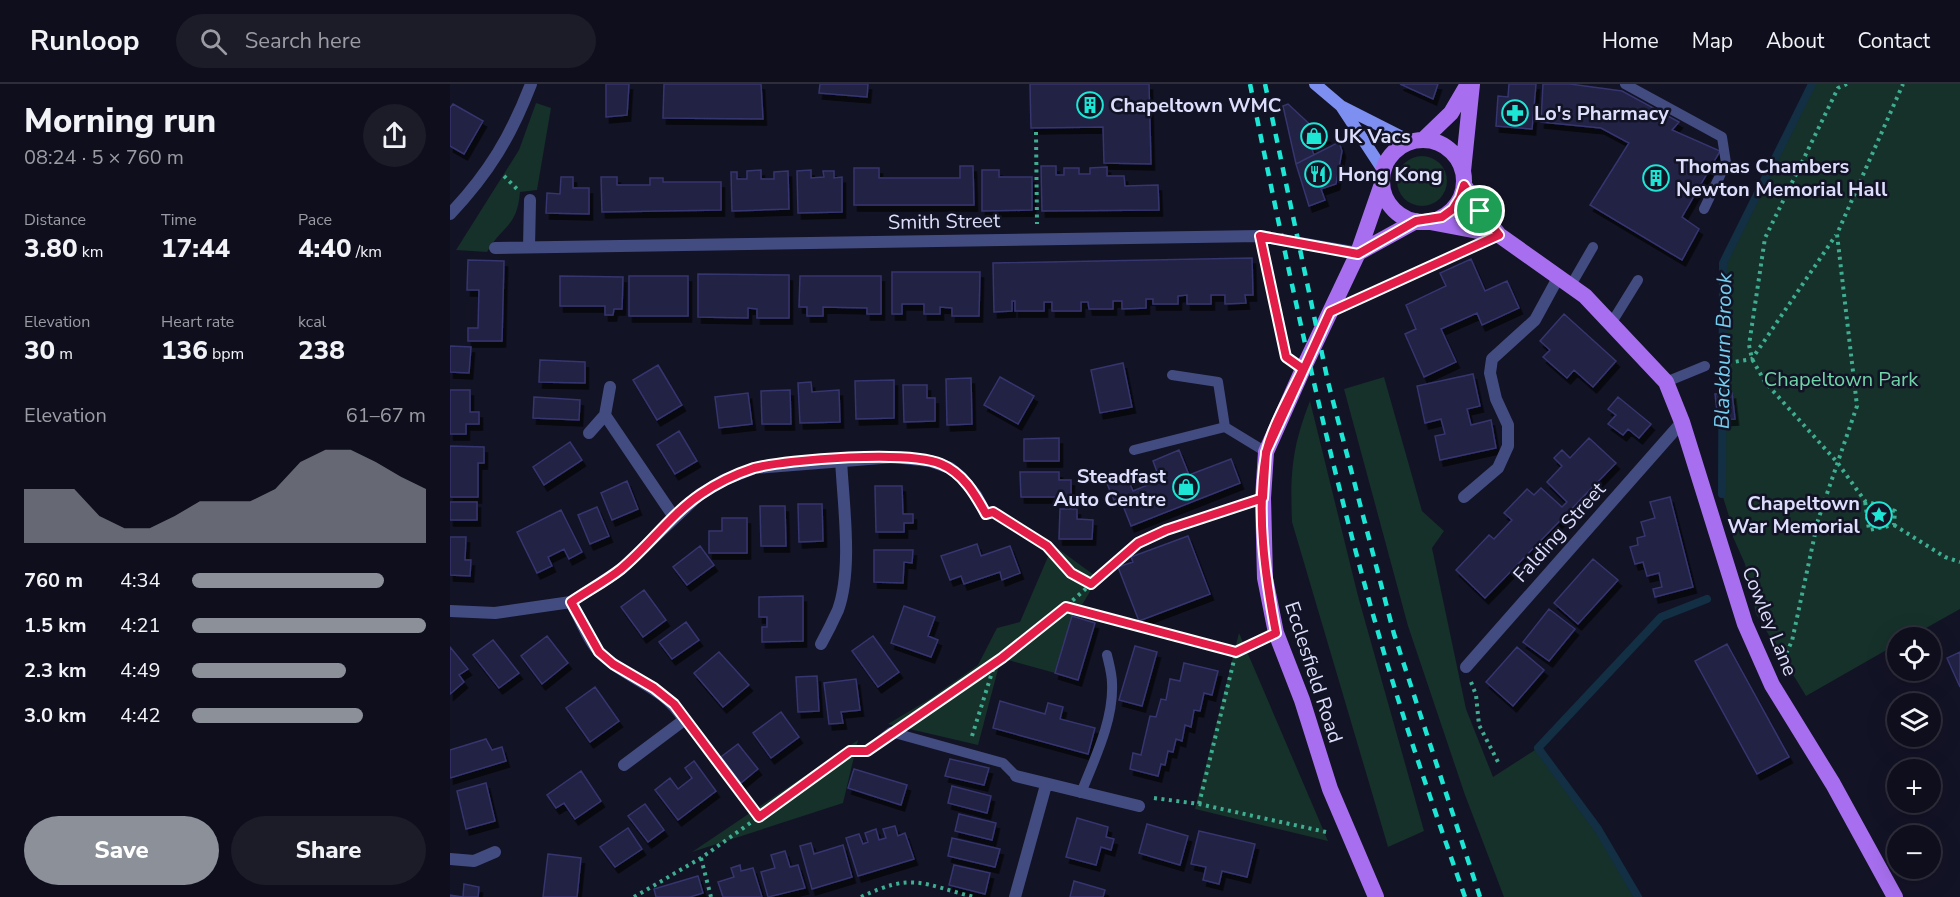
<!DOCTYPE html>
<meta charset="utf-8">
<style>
:root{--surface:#0e0e1c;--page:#1c1c29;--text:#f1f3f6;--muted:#9b9ca3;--line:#2e2e3b;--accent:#8c9099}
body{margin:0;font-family:"Nunito Sans",sans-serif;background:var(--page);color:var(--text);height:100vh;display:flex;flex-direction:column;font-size:22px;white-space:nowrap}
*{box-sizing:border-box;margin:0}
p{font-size:20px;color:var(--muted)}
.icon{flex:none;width:33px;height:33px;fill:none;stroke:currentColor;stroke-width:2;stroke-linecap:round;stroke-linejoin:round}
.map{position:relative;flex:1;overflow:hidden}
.drawer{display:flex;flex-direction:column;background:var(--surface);width:450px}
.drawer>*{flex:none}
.controls{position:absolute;left:1437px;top:543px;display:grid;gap:12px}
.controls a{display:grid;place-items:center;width:54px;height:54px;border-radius:50%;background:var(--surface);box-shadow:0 6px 24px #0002,0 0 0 2px var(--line);font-size:30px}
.pin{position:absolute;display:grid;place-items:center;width:51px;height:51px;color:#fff;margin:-26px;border:3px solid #fff;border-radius:50%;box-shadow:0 2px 6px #0007}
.round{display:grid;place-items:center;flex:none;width:63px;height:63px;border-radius:32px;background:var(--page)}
.overview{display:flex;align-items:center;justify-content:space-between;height:102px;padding:0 24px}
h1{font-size:33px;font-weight:800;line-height:45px}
.metrics{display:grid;grid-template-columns:repeat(3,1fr);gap:9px;height:102px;padding:6px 24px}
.metrics div{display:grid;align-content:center}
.metrics b{font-size:26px;font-weight:800}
.metrics small{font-size:16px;font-weight:400}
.metrics p{font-size:16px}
.chart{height:168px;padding:12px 24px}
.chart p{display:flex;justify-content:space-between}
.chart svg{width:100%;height:108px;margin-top:6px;fill:var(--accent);opacity:.7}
.cta{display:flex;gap:12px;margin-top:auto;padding:12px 24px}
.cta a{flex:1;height:69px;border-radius:36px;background:var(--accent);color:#fff;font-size:24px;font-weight:800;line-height:69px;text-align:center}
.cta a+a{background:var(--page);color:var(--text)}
ul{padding:0 24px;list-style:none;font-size:20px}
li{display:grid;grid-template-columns:96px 72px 1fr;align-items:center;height:45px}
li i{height:15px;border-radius:8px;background:var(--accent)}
header{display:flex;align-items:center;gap:36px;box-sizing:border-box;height:84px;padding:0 30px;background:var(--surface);border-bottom:2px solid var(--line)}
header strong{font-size:28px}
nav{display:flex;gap:33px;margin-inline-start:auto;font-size:21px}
.search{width:420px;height:54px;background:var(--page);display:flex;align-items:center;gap:15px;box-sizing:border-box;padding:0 21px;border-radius:33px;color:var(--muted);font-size:22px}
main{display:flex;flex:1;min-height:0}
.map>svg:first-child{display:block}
.green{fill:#16302a}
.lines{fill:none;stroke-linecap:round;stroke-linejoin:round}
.stream{stroke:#132f44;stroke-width:8}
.building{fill:#212145;stroke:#36356f;stroke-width:1.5;filter:url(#shadow)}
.path{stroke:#3ead91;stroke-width:4;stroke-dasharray:3 4.5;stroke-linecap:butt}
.service{stroke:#434c80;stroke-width:10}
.minor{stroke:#434c80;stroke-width:12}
.secondary{stroke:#7d90f1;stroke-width:12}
.primary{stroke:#a76fef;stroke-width:16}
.rail{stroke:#1de6d4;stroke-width:4.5;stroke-dasharray:9 8;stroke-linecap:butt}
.route-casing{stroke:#fff;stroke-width:12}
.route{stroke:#e11d48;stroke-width:8}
.labels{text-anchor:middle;stroke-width:5;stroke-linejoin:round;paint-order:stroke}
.poi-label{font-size:20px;font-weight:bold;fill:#dcdefb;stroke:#131326;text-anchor:start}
.street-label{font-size:20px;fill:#dcdefb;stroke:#131326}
.park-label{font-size:20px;fill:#6fd4a7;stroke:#131326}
.water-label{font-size:21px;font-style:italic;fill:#75cef0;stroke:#131326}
</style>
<header>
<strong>Runloop</strong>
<div class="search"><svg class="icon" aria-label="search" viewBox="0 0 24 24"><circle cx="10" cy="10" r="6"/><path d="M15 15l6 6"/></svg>Search here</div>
<nav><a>Home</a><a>Map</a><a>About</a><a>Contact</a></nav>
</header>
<main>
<section class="drawer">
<div class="overview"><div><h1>Morning run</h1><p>08:24 · 5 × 760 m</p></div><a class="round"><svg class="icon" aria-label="share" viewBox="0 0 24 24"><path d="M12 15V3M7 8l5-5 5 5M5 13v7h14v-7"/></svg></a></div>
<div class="metrics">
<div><p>Distance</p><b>3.80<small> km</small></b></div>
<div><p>Time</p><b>17:44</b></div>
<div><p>Pace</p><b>4:40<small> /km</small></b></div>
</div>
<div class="metrics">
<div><p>Elevation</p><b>30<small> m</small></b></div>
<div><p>Heart rate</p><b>136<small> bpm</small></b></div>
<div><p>kcal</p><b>238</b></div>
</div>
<div class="chart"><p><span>Elevation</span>61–67 m</p>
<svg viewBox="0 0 160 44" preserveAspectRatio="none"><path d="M0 44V22L10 22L20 22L30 33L40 38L50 38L60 33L70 27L80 27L90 27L100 22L110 11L120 6L130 6L140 11L150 17L160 22V44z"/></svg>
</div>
<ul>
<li><b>760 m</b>4:34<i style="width:82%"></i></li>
<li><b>1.5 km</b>4:21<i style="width:100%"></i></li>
<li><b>2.3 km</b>4:49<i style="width:66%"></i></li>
<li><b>3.0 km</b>4:42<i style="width:73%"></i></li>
</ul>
<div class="cta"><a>Save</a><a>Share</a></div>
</section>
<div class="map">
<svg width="1510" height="813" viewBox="0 0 1510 813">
<defs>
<filter id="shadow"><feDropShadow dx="3.5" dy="6" stdDeviation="0" flood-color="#0009"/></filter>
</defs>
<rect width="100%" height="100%" fill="#131326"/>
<path class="green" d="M1358 0H1510V525L1460 553 1448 554 1447 560 1356 612 1306 530 1295 480 1283 453V445L1272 410 1273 179 1353 18Z
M86 19 101 24 87 106 70 108C67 144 53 140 37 168L6 166 69 66Z
M947 97a25 25 0 1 1 50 0a25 25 0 1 1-50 0Z
M934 293 972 427 994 447 982 464 1016 625 1043 693 1088 664 1148 745 1188 813H1054L1015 711 958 542 894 305Z
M860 317 908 512 974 747 938 763 842 438C840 389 842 363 860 317Z
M603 461 648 494 629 526 622 532 605 589 551 574 528 661 438 640 478 616 528 581 547 544 570 538Z
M789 549 878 757 745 725Z
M408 656 393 719 242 768Z"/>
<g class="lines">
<path class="stream" d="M1272 410 1273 179 1362 0
M1188 813 1148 745 1088 664 1211 533 1257 515"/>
</g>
<path class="building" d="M156 0H179L177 31 156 33Z
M214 0H311L313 35 213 34Z
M370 0H418L417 13 369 9Z
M580 0H699L701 80 654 79 653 43 581 44Z
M950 0H988L983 15Z
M1059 0H1086L1082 45 1046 42 1048 12 1058 13Z
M1093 0H1120L1172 7 1229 38 1222 46 1270 67 1232 133 1249 145 1232 176 1140 121 1179 59 1151 44 1091 38Z
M3 20 33 37 14 70 0 62V24Z
M838 20 869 49 877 53 860 60 864 71 846 80 833 22Z
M889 58 892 67 886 100 871 105 875 116 859 122 846 80Z
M510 82H523L524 121H404V84H429V94H510Z
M591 82H606V91H614V84H629V90H640V84L657 83V92H674L675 102 708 101 709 126 592 127Z
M311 86V95H324V88L338 87 339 125 282 127 281 88H287V95H297V87Z
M361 86V94L374 93 373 87H384V94L392 93V128L348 129 347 87Z
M532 86H549V93H582V126L532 127Z
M111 93H123V104H139V130L96 129 97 109 110 110Z
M151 93H167V101H200V94H213V98H271V126L152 128Z
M802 174 803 211H795L796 219 775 220V211H761V220H737V211L728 212V220H703V215H696V224L672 225V217H663V225H639L638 218H631V227H602V218H594V227H565V217H562V227L544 228 543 179Z
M1021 175 1035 207 1057 197 1069 224 1032 241 1027 229 991 245 1006 278 974 293 955 250 966 245 956 221 996 202 990 189Z
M18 176 54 177 52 257H18V244H28L29 206H17Z
M442 188H530L529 232H502V224L490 223V230H474V220H452V230H442Z
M248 190 339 191V234H307V225L298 224V234L248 233Z
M110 192 173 193 172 225H164L163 231H155V222H110Z
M179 192H238V232H179Z
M350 192H431V230H417V224L373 223V232H357V223H349Z
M1114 230 1166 277 1143 303 1124 286 1117 294 1093 273 1100 266 1090 257Z
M0 262 21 263 19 289 0 288Z
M90 276 135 278V299L89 298Z
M673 279 682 323 650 329 641 286Z
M208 281 232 321 207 336 183 296Z
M1023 290 1030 322 1017 325 1021 341 1041 336 1046 364 990 376 985 352 995 350 991 335 975 339 967 302Z
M550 293 584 312 568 340 534 321Z
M521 294 522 340 497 341 496 295Z
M444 296V334L406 335 405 297Z
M361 298 362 308 389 306 390 338 350 339 348 299Z
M453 301H477V314H485V337L454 338Z
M0 306H20V328H29V340H16V350H0Z
M340 306 341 340H312L311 307Z
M298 309 302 340 269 344 265 313Z
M1282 309 1285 335 1268 336 1265 310Z
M84 313 130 316 129 336 83 334Z
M1168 313 1201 340 1189 354 1178 345 1173 351 1158 340 1166 331 1158 325Z
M229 347 247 377 225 390 207 361Z
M609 354V377H574V355Z
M1139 354 1166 379 1035 514 1006 486 1039 451 1044 455 1062 436 1054 429 1077 405 1084 411 1091 404 1112 423 1117 418 1097 398 1112 382 1104 374 1112 366 1120 374Z
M120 358 132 376 94 401 83 383Z
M0 362 34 363V379H28V413H0Z
M729 366 739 391 781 375 790 399 681 442 670 414 664 416 655 395 675 388 683 407 710 396 703 377Z
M570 388H609V396H621V413H571Z
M177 397 188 425 162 436 151 409Z
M425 402H452L453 430H463V439H454V448H426Z
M1220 413 1243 503 1205 513 1203 505 1212 503 1209 489 1197 492 1193 478 1185 480 1180 463 1188 461 1187 454 1195 452 1191 438 1205 434 1200 418Z
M0 418H27V436H0Z
M348 420H372L373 457 349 458Z
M310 422H335L336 462H311Z
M147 423 159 452 140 460 128 431Z
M610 425H627V435L643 436 642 455H609Z
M111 426 132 468 119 475 114 465 98 473 102 482 87 489 67 448Z
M272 434H297V469H259V447H272Z
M738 452 760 510 689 537 668 483 683 478 681 473Z
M0 453H16L15 476H21L20 492 0 491Z
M527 460 531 472 560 462 570 489 552 496 550 488 514 500 511 492 500 496 491 472Z
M250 462 264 481 237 501 223 483Z
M424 466H463L462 479 454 478 453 499 424 498Z
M1143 475 1168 496 1128 540 1104 519Z
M194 506 216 536 193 553 171 523Z
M353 512V557L312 558V543H317V533H309V513Z
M454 522 485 533 478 552 488 556 481 573 441 559Z
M1099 525 1125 545 1099 577 1073 558Z
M622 532 645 539 628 596 605 589Z
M236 538 249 556 222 575 209 558Z
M97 552 118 579 92 600 71 572Z
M423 552 449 588 428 603 402 567Z
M43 556 69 589 49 604 23 571Z
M1277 560 1339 673 1307 690 1245 577Z
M685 562 707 568 692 622 669 616Z
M0 563 18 585 9 591 14 598 0 610Z
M1067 563 1094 586 1063 622 1036 598Z
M269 568 299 601 273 623 244 589Z
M1510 568V603L1497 574Z
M734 579 768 587 762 611 754 609 750 627 744 626 741 643 735 641 732 657 726 655 723 668 718 667 715 681 711 680 708 692 680 685 683 669 691 671 700 632 706 633 711 615 716 616 720 595 730 597Z
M367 592 369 627 348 628 346 593Z
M406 595 410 626 391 628 393 639 379 640 374 599Z
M145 603 169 637 140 658 116 624Z
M550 617 595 630 598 619 613 623 610 635 645 644 638 670 543 644Z
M331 628 349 653 321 674 303 649Z
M36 655 42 666 52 663 56 677 0 694V666Z
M288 660 308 685 291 699 271 673Z
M500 675 539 684 534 701 495 692Z
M244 677 266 707 228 736 205 706 220 694 228 705 242 694 235 684Z
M404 685 457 701 451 721 398 704Z
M131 687 151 717 125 735 114 719 106 724 97 711Z
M36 699 45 737 16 745 7 707Z
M502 702 541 712 537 729 498 719Z
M195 720 214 746 198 758 178 732Z
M509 730 546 739 542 756 505 747Z
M627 734 658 743 656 753 664 755 661 766 651 763 646 781 616 773Z
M697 740 738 752 730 781 689 769Z
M445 742 448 752 455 749 464 775 408 792 396 754 409 750 413 760 418 758 415 749 426 745 429 756 436 754 433 745Z
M178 744 192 765 165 783 150 763Z
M749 747 805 760 797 793 772 787 769 800 753 796 756 783 741 780Z
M502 754 550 765 545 783 498 772Z
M361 759 364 770 393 761 402 793 362 805 350 762Z
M335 767 340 783 348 781 355 804 318 813 311 788 325 784 321 771Z
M98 770 131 774 127 813H93Z
M290 781 291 787 303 784 312 813H273L268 798 284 793 281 784Z
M504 781 540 789 535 810 499 801Z
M248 792 253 809 240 813H206L204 805Z
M624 797 655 806 653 813H620Z
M14 800 29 803 28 813H0V811L13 813Z"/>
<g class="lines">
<path class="path" d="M1397 0 1388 4 1315 154 1299 261 1302 275 1315 298 1387 378 1415 417 1445 427 1444 441 1419 446 1415 417
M586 48 587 140
M54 92 68 106
M814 171 835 272
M908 215 1016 166
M1271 280 1302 275 1386 151
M552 433 597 462 621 489 641 500
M1444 441 1495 473 1510 478
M616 523 786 568 808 558
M1333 576 1342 557 1368 436 1407 322 1387 150 1453 0
M1021 598 1026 611 1029 641 1048 678
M459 636C511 601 562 565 611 526 650 495 680 457 729 441
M245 651 309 733
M522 652 545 579
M704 714 749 720 876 748
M749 720 786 568
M251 774 261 813
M184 813 251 774 400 668
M411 813C463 788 472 800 524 813"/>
<path class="service" d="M1175 0 1272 53 1276 79 1254 125
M1121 201 1143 163
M1162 238 1188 196
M722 291 768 298 775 343
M1216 298 1255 282
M684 366 775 343 816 368
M743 437 813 414
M417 667 441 648 553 679 566 692
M631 709C644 676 664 636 662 599 662 590 659 580 657 571"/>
<path class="minor" d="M0 130C39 89 61 52 81 0
M79 163 80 116
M45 164 810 152 908 169
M155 331 224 433
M139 349 155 331 160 303
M1014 413 1048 384 1058 362V341L1046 315 1040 289 1042 275 1085 236 1109 192
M121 518C130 534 138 557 151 570 179 597 213 601 234 636L174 681
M0 527 45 529 121 518 170 486 249 411 274 396 305 384 444 373 480 377 500 384 511 393 526 411 536 430
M371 560C377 549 383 537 388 526 403 484 393 419 391 375
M1016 583 1232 338
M566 692 689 722
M0 775 24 777 45 768
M565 813 596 701"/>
<path class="secondary" d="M865 0 891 22 960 57
M891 22 933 86"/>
<path class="primary" d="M974 55 1001 29 1018 0
M932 97a41 41 0 1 1 82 0a41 41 0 1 1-82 0Z
M1013 87 1022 0
M1014 101 1030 127 1049 151 1135 212 1216 298 1232 338 1295 540 1322 601 1383 700 1445 813
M980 138 1049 151
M908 169 966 137
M926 813 880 705 852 616 826 549 815 494 813 414 816 368 853 285 908 169 932 100"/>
<path class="rail" d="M800 0C838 186 877 372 930 555 955 642 985 728 1015 813
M815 0 878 298 944 550 1030 813"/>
</g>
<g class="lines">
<g class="route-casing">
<path id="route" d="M1030 127 1049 151 880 228 816 368 813 414 716 446 688 459 641 500 621 489 597 462 543 428 536 430C525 410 513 389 491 380 459 366 340 375 304 384 286 390 267 399 251 410 221 430 199 462 171 485 156 497 137 507 121 518L149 568 163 580 204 604 224 620 309 733 400 667H417L552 574 616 523 786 568 826 549C815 492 806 428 816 370 820 347 842 308 853 285L836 273 810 152 908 170 966 137 992 133 1003 125 1010 114 1014 101 1030 127"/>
</g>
<use href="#route" class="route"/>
</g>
<defs>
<g id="building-ring" transform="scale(1.35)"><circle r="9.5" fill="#131326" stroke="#1de6d4" stroke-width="1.5"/><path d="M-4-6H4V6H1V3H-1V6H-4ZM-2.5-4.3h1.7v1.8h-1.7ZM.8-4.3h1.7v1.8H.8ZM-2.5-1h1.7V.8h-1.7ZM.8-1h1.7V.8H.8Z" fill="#1de6d4"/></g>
<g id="pharmacy-ring" transform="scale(1.35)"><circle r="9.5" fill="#131326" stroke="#1de6d4" stroke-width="1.5"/><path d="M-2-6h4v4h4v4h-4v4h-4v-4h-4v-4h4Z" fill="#1de6d4"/></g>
<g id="shop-ring" transform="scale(1.35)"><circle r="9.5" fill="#131326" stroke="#1de6d4" stroke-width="1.5"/><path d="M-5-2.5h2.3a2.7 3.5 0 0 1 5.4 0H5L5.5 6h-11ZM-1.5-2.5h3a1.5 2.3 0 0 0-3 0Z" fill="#1de6d4"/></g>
<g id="restaurant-ring" transform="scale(1.35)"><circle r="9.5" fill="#131326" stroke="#1de6d4" stroke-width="1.5"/><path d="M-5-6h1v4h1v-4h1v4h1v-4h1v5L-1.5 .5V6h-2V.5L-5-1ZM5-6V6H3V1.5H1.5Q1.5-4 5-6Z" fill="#1de6d4"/></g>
<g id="sight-ring" transform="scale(1.35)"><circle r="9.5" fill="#131326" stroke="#1de6d4" stroke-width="1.5"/><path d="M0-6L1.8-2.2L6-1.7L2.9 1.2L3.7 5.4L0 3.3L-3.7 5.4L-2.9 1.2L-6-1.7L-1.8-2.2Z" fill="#1de6d4"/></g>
</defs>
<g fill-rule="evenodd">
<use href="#building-ring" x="640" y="21"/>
<use href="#pharmacy-ring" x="1065" y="29"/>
<use href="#shop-ring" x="864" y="52"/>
<use href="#restaurant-ring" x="868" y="90"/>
<use href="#building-ring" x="1206" y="94"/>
<use href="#shop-ring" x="736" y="403"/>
<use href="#sight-ring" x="1429" y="431"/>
</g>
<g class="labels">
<g class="poi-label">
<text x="660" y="28">Chapeltown WMC</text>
<text x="1084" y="36">Lo's Pharmacy</text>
<text x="884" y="59">UK Vacs</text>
<text x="1226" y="89">Thomas Chambers<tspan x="1226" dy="23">Newton Memorial Hall</tspan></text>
<text x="888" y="97">Hong Kong</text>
<text x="716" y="399" text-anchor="end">Steadfast<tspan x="716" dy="23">Auto Centre</tspan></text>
<text x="1410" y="426" text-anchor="end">Chapeltown<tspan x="1410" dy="23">War Memorial</tspan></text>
</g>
<g class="street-label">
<text transform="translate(494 137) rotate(-1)" y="7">Smith Street</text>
<text transform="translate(1109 448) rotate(-48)" y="7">Falding Street</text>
<text transform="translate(1320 537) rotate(68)" y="7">Cowley Lane</text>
<text transform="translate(864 588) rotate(72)" y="7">Ecclesfield Road</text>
</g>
<g class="park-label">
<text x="1391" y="302">Chapeltown Park</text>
</g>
<g class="water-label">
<text transform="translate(1273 267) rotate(-89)" y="7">Blackburn Brook</text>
</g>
</g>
</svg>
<div class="controls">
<a><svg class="icon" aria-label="locate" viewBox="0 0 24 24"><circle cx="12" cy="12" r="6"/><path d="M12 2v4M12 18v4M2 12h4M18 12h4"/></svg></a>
<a><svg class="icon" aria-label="layers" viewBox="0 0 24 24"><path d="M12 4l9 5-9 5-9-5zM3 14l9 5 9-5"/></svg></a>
<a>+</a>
<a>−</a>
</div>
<div class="pin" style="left:1030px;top:127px;background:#1e9e55"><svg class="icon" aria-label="arrive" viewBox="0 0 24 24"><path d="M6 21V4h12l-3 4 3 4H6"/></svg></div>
</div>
</main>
